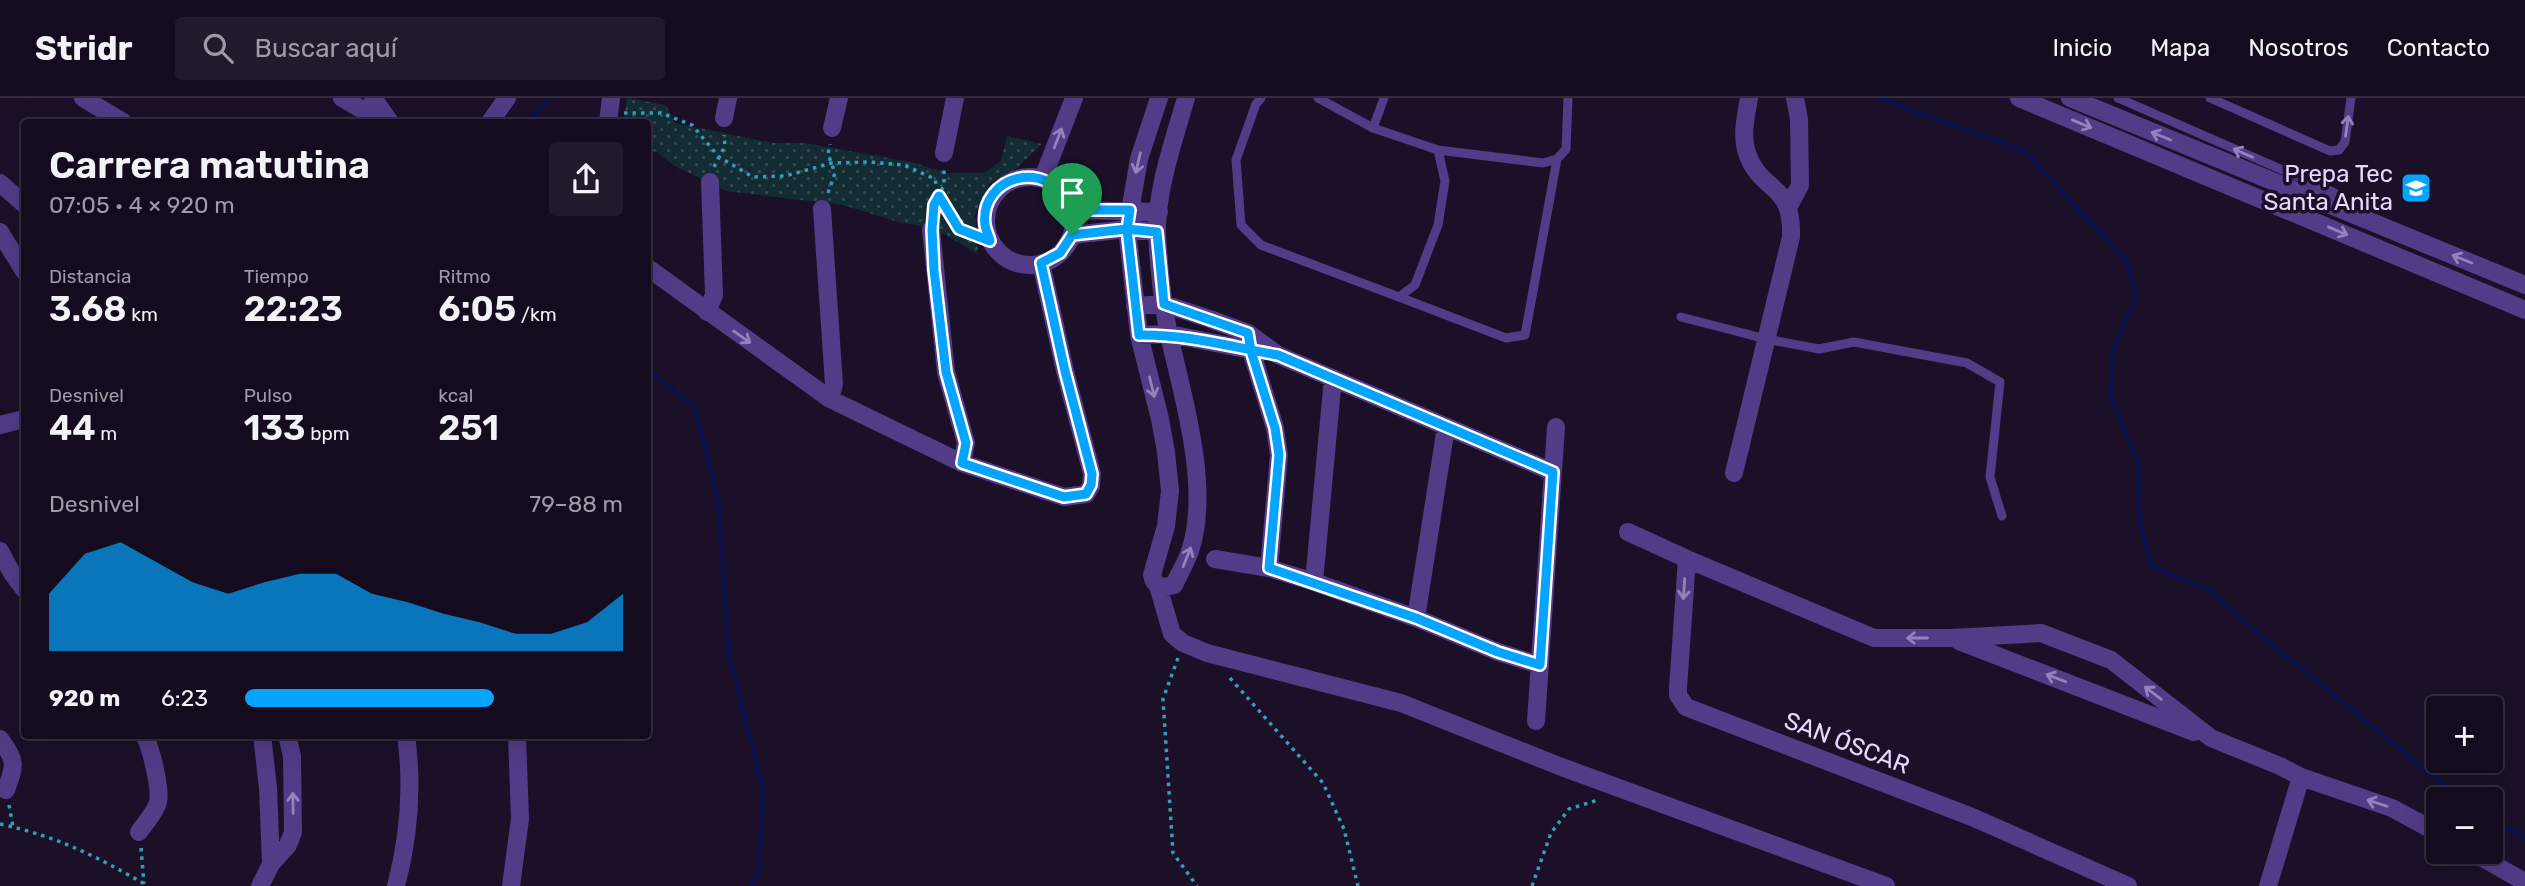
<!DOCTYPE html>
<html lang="es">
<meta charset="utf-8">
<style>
:root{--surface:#140c1e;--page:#211a2b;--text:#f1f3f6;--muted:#9d9ba4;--line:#332c3c;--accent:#05a4fe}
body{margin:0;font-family:Rubik,sans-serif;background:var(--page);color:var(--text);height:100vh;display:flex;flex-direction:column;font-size:26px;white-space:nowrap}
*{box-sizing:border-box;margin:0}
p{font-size:23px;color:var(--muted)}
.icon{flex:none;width:38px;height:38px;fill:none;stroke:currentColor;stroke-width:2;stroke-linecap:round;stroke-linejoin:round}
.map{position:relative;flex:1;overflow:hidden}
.panel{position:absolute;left:21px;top:21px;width:630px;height:620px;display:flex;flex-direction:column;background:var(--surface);border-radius:7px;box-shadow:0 7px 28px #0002,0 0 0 2px var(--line)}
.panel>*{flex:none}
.fabs{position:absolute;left:2426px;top:598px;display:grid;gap:14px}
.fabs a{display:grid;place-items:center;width:77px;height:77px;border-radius:7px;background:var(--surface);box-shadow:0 7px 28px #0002,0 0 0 2px var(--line);font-size:35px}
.pin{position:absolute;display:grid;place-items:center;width:60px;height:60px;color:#fff;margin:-72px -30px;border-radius:50% 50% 50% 0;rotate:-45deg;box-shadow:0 0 7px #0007}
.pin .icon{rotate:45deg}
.round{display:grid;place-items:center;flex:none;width:74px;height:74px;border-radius:7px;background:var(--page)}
.overview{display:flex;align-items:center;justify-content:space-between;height:119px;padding:0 28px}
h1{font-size:38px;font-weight:600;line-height:52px}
.figures{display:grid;grid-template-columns:repeat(3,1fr);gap:10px;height:119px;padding:7px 28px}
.figures div{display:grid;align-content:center}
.figures b{font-size:35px;font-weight:600}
.figures small{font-size:19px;font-weight:400}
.figures p{font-size:19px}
.chart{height:196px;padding:14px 28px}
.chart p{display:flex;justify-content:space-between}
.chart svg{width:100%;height:126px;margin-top:7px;fill:var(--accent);opacity:.7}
ul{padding:0 28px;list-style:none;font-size:23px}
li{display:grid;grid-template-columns:112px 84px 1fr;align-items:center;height:52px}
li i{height:18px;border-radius:9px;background:var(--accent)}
header{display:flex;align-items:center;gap:42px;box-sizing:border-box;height:98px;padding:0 35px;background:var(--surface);border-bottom:2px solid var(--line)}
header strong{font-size:33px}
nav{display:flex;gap:38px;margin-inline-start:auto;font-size:24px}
.search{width:490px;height:63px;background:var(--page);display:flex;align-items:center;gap:18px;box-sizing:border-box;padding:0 24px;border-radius:7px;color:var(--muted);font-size:26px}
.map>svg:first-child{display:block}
.grass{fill:url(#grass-dots)}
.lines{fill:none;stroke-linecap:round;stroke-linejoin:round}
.stream{stroke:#0b1147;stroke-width:5}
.path{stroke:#309fba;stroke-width:3.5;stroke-dasharray:3.5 5;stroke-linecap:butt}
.lane{stroke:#523b87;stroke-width:9}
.street{stroke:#523b87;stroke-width:18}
.oneway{stroke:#9582bd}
.route-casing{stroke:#fff;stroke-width:14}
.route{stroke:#05a4fe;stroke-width:9}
.labels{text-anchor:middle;stroke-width:7;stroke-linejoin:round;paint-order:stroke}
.poi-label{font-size:24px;fill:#e6d8ff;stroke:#1b1028;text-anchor:end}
.street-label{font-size:24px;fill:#e6d8ff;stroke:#1b1028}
</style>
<header>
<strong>Stridr</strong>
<div class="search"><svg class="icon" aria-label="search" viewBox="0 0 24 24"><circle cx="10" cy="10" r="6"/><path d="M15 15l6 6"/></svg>Buscar aquí</div>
<nav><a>Inicio</a><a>Mapa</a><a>Nosotros</a><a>Contacto</a></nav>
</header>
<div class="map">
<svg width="2525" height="788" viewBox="0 0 2525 788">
<defs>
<pattern id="grass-dots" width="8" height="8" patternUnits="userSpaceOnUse" patternTransform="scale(1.75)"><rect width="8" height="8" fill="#132b32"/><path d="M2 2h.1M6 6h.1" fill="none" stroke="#354951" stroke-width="1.8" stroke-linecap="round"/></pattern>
</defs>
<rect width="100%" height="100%" fill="#1b1028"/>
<path class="grass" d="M627 0 666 7 675 25 773 45H805L877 58 911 64 947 75H984L1001 63 1007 38 1042 46 1016 71 990 85 975 116 978 156 934 130 898 124 843 107 726 93 673 67 657 54 648 53V24H624Z"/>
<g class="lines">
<path class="stream" d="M1879 0 2026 54 2127 164 2136 200 2112 254 2111 300 2138 364 2140 424 2151 468 2209 492 2273 548 2463 702
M526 24 548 3 547 0
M648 272 695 309 718 402 729 555 763 690 759 773 751 788
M2490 722 2525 739"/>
<path class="path" d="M624 15H661L692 27 719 59 753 79 785 78 832 65 870 64 904 67 935 81 938 98 959 131 990 143
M714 69 725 48 724 37
M828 95 835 75 828 56 830 46
M933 116 934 107 944 87V70
M1178 560 1163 601 1173 755 1197 788
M1230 580 1323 685 1344 731 1358 788
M9 707 13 729
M0 726C59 739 96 758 148 788
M141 750 144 786
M1532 788 1551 735 1569 711 1598 702"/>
<path class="lane" d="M1261 0 1256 6 1236 62 1241 127 1261 147 1399 199 1415 187 1438 127 1445 83 1438 52 1373 30 1318 0
M2118 0 2333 94 2360 112
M2210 0 2330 53 2339 52 2345 44 2351 0
M1373 30 1384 0
M1438 52 1543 65 1557 61 1566 51 1568 0
M1399 199 1506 240 1525 237 1557 61
M1681 219 1766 241 1819 251 1854 244 1967 265 2000 284 1990 379 2002 418"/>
<path class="street" d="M83 0 123 24
M342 0 383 24
M373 0 390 24
M1159 0 1139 61 1127 131 1139 237 1160 321 1166 354 1170 393 1166 428 1152 477C1154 489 1163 490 1174 487 1179 476 1186 465 1190 453 1211 390 1183 299 1169 237 1162 204 1159 169 1157 136 1156 92 1174 42 1186 0
M2019 0 2525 212
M2070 0 2525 187
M724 20 728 0
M490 24 507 0
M608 24 611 0
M832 30 839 0
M944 55 955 0
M986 123a44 44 0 1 1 88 0a44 44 0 1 1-88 0Z
M1043 80 1074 0
M0 85 24 106
M1789 108 1800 87 1799 21 1795 0
M822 111 834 286 830 301
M1073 112 1159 114
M931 132 946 274 966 345 962 365
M0 134 24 173
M1072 137 1127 131 1157 134
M648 170 830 301 962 365 1064 399 1086 396 1091 388 1092 376 1065 273 1041 165
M1135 208 1164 206 1210 221 1248 235 1278 257 1553 374
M707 214 714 197 710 84
M1248 235 1251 252 1275 330 1279 357 1269 470
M1139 237 1169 236 1261 254
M0 327 24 321
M1734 375 1791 139C1793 83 1761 96 1747 55 1741 37 1746 18 1749 0
M1628 434 1687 461
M0 453 12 475 24 491
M1215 461 1269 470 1314 484 1416 520 1498 554 1540 567
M1314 484 1333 280
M1158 488 1172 536 1183 545 1207 555 1401 605 1559 668 1886 788
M1416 520 1446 329
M1959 543 2194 634
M1536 623 1556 329
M262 637 268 690 271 766
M0 641C17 663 15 667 6 692
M139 734C144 726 156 714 158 704 161 691 151 649 144 637
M2472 754 2525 784
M260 788 271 766 288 747 293 734 292 658 287 637
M396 788C409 739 413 688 406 637
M511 788 520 721 517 637
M2128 788 1972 719 1686 609 1678 597V590L1687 461 1874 540H1952L2041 535 2111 562 2211 640 2280 668 2301 679 2392 710 2438 735
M2268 788 2301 679"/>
</g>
<defs><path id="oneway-shaft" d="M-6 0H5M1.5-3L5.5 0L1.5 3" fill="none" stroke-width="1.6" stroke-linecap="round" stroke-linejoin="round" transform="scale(1.75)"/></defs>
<g class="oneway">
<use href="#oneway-shaft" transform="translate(2082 26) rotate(23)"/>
<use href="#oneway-shaft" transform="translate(2347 28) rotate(-82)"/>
<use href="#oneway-shaft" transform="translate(2161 38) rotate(-158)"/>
<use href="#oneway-shaft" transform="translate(1058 40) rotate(-69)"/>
<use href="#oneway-shaft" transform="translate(2243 55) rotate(-156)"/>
<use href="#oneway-shaft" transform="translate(1138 65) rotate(103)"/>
<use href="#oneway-shaft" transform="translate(2338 133) rotate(23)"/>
<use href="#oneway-shaft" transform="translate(2462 161) rotate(-158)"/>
<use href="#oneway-shaft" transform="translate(742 239) rotate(35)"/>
<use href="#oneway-shaft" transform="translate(1152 289) rotate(76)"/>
<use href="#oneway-shaft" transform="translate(1187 459) rotate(-68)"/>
<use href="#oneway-shaft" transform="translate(1684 491) rotate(94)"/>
<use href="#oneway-shaft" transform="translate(1917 540) rotate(-180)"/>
<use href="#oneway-shaft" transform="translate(2056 580) rotate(-159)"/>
<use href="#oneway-shaft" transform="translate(2153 595) rotate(-142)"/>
<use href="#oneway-shaft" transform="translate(293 705) rotate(-91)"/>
<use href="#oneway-shaft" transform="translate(2377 705) rotate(-162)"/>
</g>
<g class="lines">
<g class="route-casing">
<path id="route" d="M1072 137 1060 155 1041 165 1065 273 1092 376 1091 387 1086 396 1064 399 962 365 966 345 946 274 934 172 932 132 934 107 939 98 959 131 990 143C989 138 986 133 985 127 979 78 1049 57 1073 112H1130L1127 131 1157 134 1164 206 1248 235 1251 253 1275 330 1279 357 1269 470 1416 520 1498 554 1540 567 1553 374 1278 257C1231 249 1187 236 1139 237L1127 131 1072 137"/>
</g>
<use href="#route" class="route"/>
</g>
<defs>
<g id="university-square" transform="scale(1.575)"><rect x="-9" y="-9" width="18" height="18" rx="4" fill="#05a4fe" stroke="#1b1028"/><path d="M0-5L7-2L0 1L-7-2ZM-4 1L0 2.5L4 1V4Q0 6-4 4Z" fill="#fff"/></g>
</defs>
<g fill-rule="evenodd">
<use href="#university-square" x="2416" y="90"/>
</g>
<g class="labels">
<g class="poi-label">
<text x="2393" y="84">Prepa Tec<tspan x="2393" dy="28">Santa Anita</tspan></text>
</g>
<g class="street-label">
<text transform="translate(1847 645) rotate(21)" y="8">SAN ÓSCAR</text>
</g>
</g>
</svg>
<div class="fabs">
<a>+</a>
<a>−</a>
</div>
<div class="pin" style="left:1072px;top:137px;background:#1e9e55"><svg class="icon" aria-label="arrive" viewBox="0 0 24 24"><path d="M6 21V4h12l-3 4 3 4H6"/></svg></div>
<section class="panel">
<div class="overview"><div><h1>Carrera matutina</h1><p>07:05 · 4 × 920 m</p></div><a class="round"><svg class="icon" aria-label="share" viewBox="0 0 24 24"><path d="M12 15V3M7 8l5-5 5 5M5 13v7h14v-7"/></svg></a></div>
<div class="figures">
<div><p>Distancia</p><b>3.68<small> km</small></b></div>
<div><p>Tiempo</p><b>22:23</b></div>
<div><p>Ritmo</p><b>6:05<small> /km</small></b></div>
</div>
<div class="figures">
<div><p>Desnivel</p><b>44<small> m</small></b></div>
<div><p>Pulso</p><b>133<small> bpm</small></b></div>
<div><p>kcal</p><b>251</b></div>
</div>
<div class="chart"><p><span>Desnivel</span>79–88 m</p>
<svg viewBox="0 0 160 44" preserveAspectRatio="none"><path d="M0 44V24L10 10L20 6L30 13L40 20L50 24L60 20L70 17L80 17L90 24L100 27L110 31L120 34L130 38L140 38L150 34L160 24V44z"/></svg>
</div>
<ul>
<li><b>920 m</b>6:23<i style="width:66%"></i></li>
</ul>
</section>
</div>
